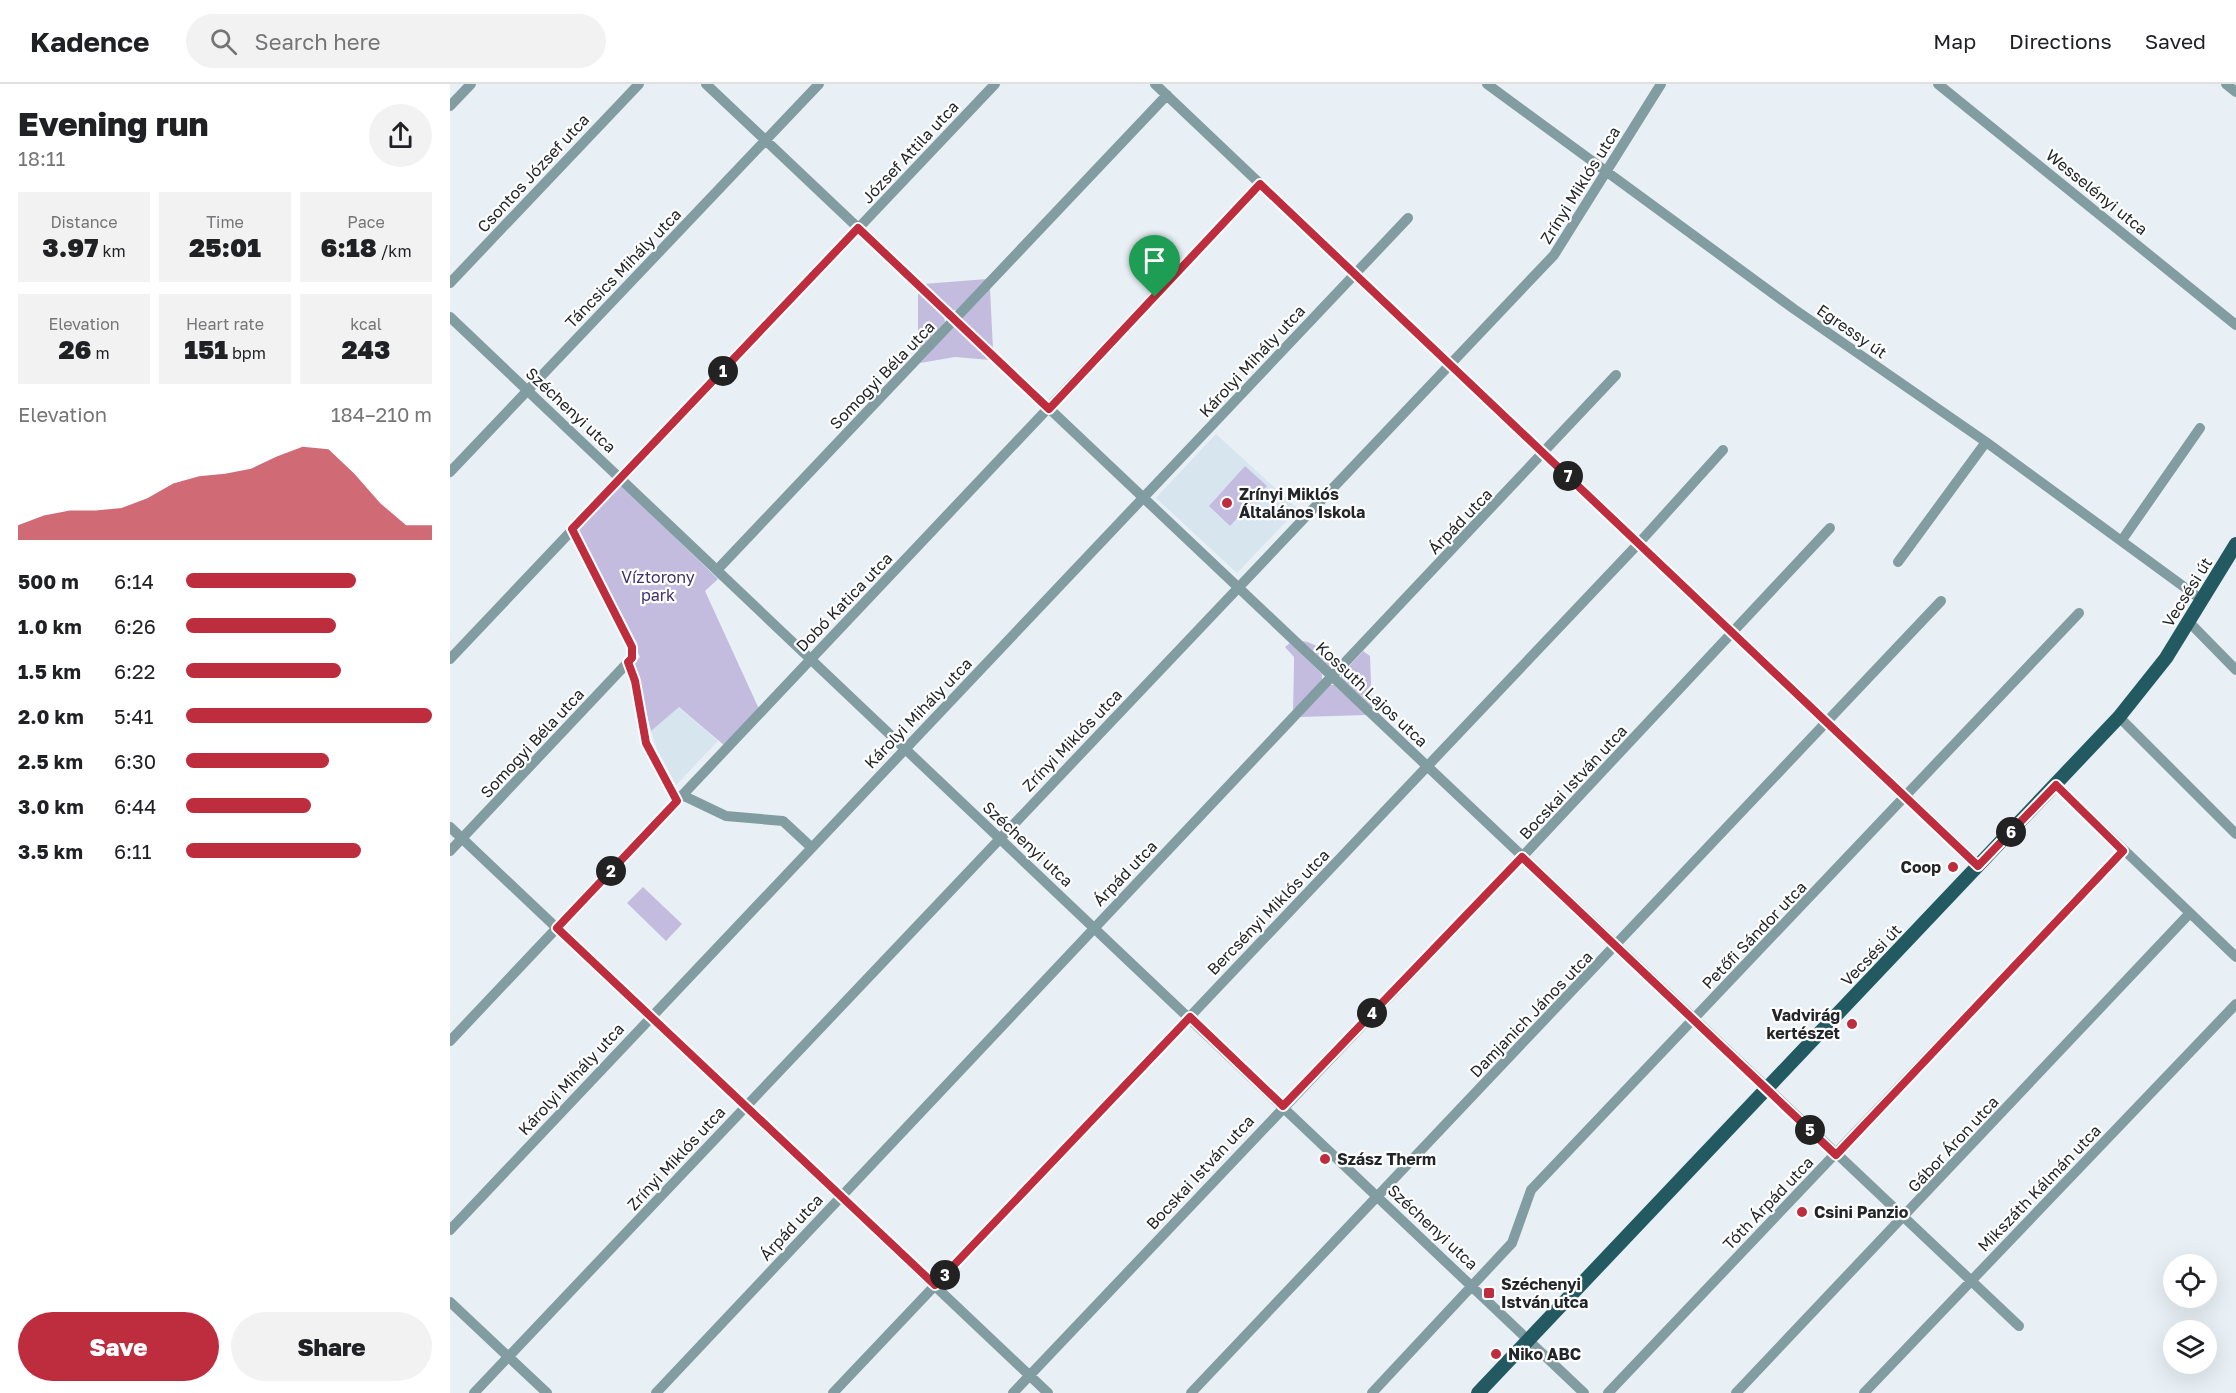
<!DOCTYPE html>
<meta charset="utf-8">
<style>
:root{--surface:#fff;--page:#f2f2f2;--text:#202124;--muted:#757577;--line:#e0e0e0;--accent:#bd2d3d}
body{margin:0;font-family:"Golos Text",sans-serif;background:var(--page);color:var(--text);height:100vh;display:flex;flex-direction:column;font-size:22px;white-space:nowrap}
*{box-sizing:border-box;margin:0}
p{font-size:20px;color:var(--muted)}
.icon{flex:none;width:33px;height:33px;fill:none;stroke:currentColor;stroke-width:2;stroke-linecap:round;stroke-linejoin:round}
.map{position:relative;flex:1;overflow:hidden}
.sheet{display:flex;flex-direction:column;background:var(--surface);width:450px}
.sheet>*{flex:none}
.buttons{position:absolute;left:1713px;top:1170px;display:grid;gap:12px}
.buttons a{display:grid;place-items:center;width:54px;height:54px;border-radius:50%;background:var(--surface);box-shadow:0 6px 24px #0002;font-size:30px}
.pin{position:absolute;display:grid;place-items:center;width:51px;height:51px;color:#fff;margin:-62px -26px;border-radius:50% 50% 50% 0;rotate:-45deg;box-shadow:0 0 6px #0007}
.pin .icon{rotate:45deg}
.km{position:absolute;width:30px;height:30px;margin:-15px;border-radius:50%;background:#222;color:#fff;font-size:16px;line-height:30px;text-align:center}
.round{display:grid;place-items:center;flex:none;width:63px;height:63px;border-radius:32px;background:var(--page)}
.head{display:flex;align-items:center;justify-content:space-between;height:102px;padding:0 18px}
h1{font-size:33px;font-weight:800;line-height:45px}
.stats{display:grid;grid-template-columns:repeat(3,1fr);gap:9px;height:102px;padding:6px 18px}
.stats div{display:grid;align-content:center;border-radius:0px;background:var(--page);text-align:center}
.stats b{font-size:26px;font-weight:800}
.stats small{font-size:16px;font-weight:400}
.stats p{font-size:16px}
.chart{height:168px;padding:12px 18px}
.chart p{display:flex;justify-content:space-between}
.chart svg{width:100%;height:108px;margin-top:6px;fill:var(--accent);opacity:.7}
.action{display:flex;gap:12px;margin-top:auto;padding:12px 18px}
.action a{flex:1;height:69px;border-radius:36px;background:var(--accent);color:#fff;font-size:24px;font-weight:800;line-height:69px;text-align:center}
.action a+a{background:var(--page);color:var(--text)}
ul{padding:0 18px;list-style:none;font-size:20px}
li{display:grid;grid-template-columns:96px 72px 1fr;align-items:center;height:45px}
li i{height:15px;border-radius:8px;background:var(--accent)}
header{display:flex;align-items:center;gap:36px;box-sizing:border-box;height:84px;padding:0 30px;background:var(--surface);border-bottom:2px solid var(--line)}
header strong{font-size:28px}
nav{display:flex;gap:33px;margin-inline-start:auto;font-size:21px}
.search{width:420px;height:54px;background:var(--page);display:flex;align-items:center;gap:15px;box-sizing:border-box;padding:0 21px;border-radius:33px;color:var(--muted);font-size:22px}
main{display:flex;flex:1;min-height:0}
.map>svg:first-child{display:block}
.built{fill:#d6e5ee}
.green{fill:#c3bcdf}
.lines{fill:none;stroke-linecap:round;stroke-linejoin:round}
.minor{stroke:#829da2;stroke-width:10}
.major{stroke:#235a62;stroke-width:14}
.route-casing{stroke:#fff;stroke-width:12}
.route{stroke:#bd2d3d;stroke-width:8}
.poi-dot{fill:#bd2d3d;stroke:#fff;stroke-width:2}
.labels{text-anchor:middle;stroke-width:4.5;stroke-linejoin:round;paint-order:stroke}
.street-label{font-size:16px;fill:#232628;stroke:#fff}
.poi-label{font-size:16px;font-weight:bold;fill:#232628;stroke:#fff;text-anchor:start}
.park-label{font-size:16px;fill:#402f6a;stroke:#fff}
</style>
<header>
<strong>Kadence</strong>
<div class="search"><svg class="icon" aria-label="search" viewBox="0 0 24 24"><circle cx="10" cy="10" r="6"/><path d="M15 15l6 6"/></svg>Search here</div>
<nav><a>Map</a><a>Directions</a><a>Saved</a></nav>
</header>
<main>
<section class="sheet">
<div class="head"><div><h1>Evening run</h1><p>18:11</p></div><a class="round"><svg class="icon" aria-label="share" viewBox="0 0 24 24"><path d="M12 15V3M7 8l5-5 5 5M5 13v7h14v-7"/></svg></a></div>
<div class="stats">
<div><p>Distance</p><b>3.97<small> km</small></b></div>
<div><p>Time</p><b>25:01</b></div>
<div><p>Pace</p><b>6:18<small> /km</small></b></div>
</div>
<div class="stats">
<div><p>Elevation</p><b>26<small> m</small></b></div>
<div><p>Heart rate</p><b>151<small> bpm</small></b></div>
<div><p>kcal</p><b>243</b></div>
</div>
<div class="chart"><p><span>Elevation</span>184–210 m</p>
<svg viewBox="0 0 160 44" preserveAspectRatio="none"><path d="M0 44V38L10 34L20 32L30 32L40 31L50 27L60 21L70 18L80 17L90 15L100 10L110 6L120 7L130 17L140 29L150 38L160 38V44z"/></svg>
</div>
<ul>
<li><b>500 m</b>6:14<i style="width:69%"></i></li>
<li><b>1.0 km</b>6:26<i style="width:61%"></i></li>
<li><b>1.5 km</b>6:22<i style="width:63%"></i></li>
<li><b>2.0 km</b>5:41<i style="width:100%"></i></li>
<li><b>2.5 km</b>6:30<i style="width:58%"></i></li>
<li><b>3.0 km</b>6:44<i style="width:51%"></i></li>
<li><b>3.5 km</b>6:11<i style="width:71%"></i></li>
</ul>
<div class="action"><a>Save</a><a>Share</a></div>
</section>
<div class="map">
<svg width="1786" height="1309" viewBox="0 0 1786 1309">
<rect width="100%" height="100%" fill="#e8f0f5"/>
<path class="built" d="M766 350 848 425 787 489 706 414Z
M228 623 268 657 226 701 206 663 201 647Z"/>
<path class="green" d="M537 195 508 226H501L473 200Z
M540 204 543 266 513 237 512 232Z
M468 206 494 232 495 238 468 268Z
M506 243 540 276 505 273 470 279 502 244Z
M795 382 817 402 780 442 759 422Z
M169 399 268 495 255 507 309 625 275 662 229 623 201 647 184 579 190 573 126 446Z
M850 557C861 557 866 564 877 564L891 578 885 584H879Z
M840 559 872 590V596L843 629 844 579V573L835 563Z
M913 567 920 572 922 625 891 596V591Z
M878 601H884L917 631 850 633Z
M193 803 232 840 216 857 177 819Z"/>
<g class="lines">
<path class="minor" d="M256 0 1569 1242
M705 0 1529 782
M1037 0 1344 225 1536 358 1752 516
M1488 0 1786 241
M1776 0 1786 8
M0 22 21 0
M0 199 189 0
M0 233 1134 1309
M0 388 369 0
M1672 456 1750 344
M1448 478 1536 358
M267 486 717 11
M1739 538 1786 586
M0 575 545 0
M178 578 185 597 196 659 227 717
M1669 633 1786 750
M1606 701 1786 873
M232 711 276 732 333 737 361 763
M0 743 598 1309
M0 767 182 574V563L122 445
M0 957 810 100
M0 1146 958 134
M0 1218 97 1309
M24 1309 1104 171 1211 0
M206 1309 1166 291
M383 1309 1189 459 1273 366
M563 1309 1072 773 1380 444
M741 1309 1491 517
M922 1309 1062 1159 1081 1106 1629 529
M1158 1309 1673 767
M1286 1309 1740 829
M1414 1309 1786 920"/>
<path class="major" d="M1028 1309 1669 633 1716 574 1786 460"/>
</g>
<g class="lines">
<g class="route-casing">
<path id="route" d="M810 100 1528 782 1606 701 1673 767 1386 1071 1072 773 833 1022 740 933 485 1201 107 844 227 717 196 659 185 597 178 578 182 574V563L122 445 408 144 599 325Z"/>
</g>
<use href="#route" class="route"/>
</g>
<g class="poi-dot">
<circle cx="777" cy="419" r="6"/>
<circle cx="1503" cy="783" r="6"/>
<circle cx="1402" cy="940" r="6"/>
<circle cx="875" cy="1075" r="6"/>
<circle cx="1352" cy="1128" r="6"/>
<rect x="1033" y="1203" width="12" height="12" rx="3"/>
<circle cx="1046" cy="1270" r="6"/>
</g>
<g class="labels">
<g class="street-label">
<text transform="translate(460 68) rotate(-47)" y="6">József Attila utca</text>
<text transform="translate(83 89) rotate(-47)" y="6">Csontos József utca</text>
<text transform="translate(1130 101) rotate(-58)" y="6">Zrínyi Miklós utca</text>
<text transform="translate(1647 108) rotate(39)" y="6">Wesselényi utca</text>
<text transform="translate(173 184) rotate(-46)" y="6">Táncsics Mihály utca</text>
<text transform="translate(1402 247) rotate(35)" y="6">Egressy út</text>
<text transform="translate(802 277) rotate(-47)" y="6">Károlyi Mihály utca</text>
<text transform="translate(432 291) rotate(-46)" y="6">Somogyi Béla utca</text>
<text transform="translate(121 326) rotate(43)" y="6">Széchenyi utca</text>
<text transform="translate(1010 437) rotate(-46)" y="6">Árpád utca</text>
<text transform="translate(1737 508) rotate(-58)" y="6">Vecsési út</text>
<text transform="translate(394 518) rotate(-46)" y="6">Dobó Katica utca</text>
<text transform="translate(922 610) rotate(43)" y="6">Kossuth Lajos utca</text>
<text transform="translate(468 629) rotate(-46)" y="6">Károlyi Mihály utca</text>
<text transform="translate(622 656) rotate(-46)" y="6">Zrínyi Miklós utca</text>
<text transform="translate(82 659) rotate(-47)" y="6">Somogyi Béla utca</text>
<text transform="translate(1123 698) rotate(-47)" y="6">Bocskai István utca</text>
<text transform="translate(578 760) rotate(43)" y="6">Széchenyi utca</text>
<text transform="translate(675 789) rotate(-46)" y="6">Árpád utca</text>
<text transform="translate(818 828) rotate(-46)" y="6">Bercsényi Miklós utca</text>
<text transform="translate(1304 851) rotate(-46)" y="6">Petőfi Sándor utca</text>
<text transform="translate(1421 871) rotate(-46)" y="6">Vecsési út</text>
<text transform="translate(1081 930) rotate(-46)" y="6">Damjanich János utca</text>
<text transform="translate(121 995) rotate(-47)" y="6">Károlyi Mihály utca</text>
<text transform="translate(1503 1060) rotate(-47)" y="6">Gábor Áron utca</text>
<text transform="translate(226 1074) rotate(-47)" y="6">Zrínyi Miklós utca</text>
<text transform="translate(750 1088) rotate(-47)" y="6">Bocskai István utca</text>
<text transform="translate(1589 1104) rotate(-46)" y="6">Mikszáth Kálmán utca</text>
<text transform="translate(1318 1119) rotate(-46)" y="6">Tóth Árpád utca</text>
<text transform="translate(341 1143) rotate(-47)" y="6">Árpád utca</text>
<text transform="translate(983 1143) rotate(43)" y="6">Széchenyi utca</text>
</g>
<g class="poi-label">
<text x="789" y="416">Zrínyi Miklós<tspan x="789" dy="18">Általános Iskola</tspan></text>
<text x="1491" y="789" text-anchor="end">Coop</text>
<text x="1390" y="937" text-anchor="end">Vadvirág<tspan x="1390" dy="18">kertészet</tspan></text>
<text x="887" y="1081">Szász Therm</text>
<text x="1364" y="1134">Csini Panzio</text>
<text x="1051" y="1206">Széchenyi<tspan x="1051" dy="18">István utca</tspan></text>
<text x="1058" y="1276">Niko ABC</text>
</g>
<g class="park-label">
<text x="208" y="499">Víztorony<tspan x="208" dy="18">park</tspan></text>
</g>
</g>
</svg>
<div class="buttons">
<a><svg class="icon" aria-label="locate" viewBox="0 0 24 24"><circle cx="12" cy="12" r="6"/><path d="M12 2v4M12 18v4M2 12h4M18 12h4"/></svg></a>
<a><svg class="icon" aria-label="layers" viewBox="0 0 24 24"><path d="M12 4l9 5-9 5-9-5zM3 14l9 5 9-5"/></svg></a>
</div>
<div class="pin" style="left:705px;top:213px;background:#1e9e55"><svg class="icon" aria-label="arrive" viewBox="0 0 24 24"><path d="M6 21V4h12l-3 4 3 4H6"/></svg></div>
<b class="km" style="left:273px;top:287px">1</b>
<b class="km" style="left:161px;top:787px">2</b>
<b class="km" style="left:495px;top:1191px">3</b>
<b class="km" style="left:922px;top:929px">4</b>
<b class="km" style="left:1360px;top:1046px">5</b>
<b class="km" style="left:1561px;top:748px">6</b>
<b class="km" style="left:1118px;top:392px">7</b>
</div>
</main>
